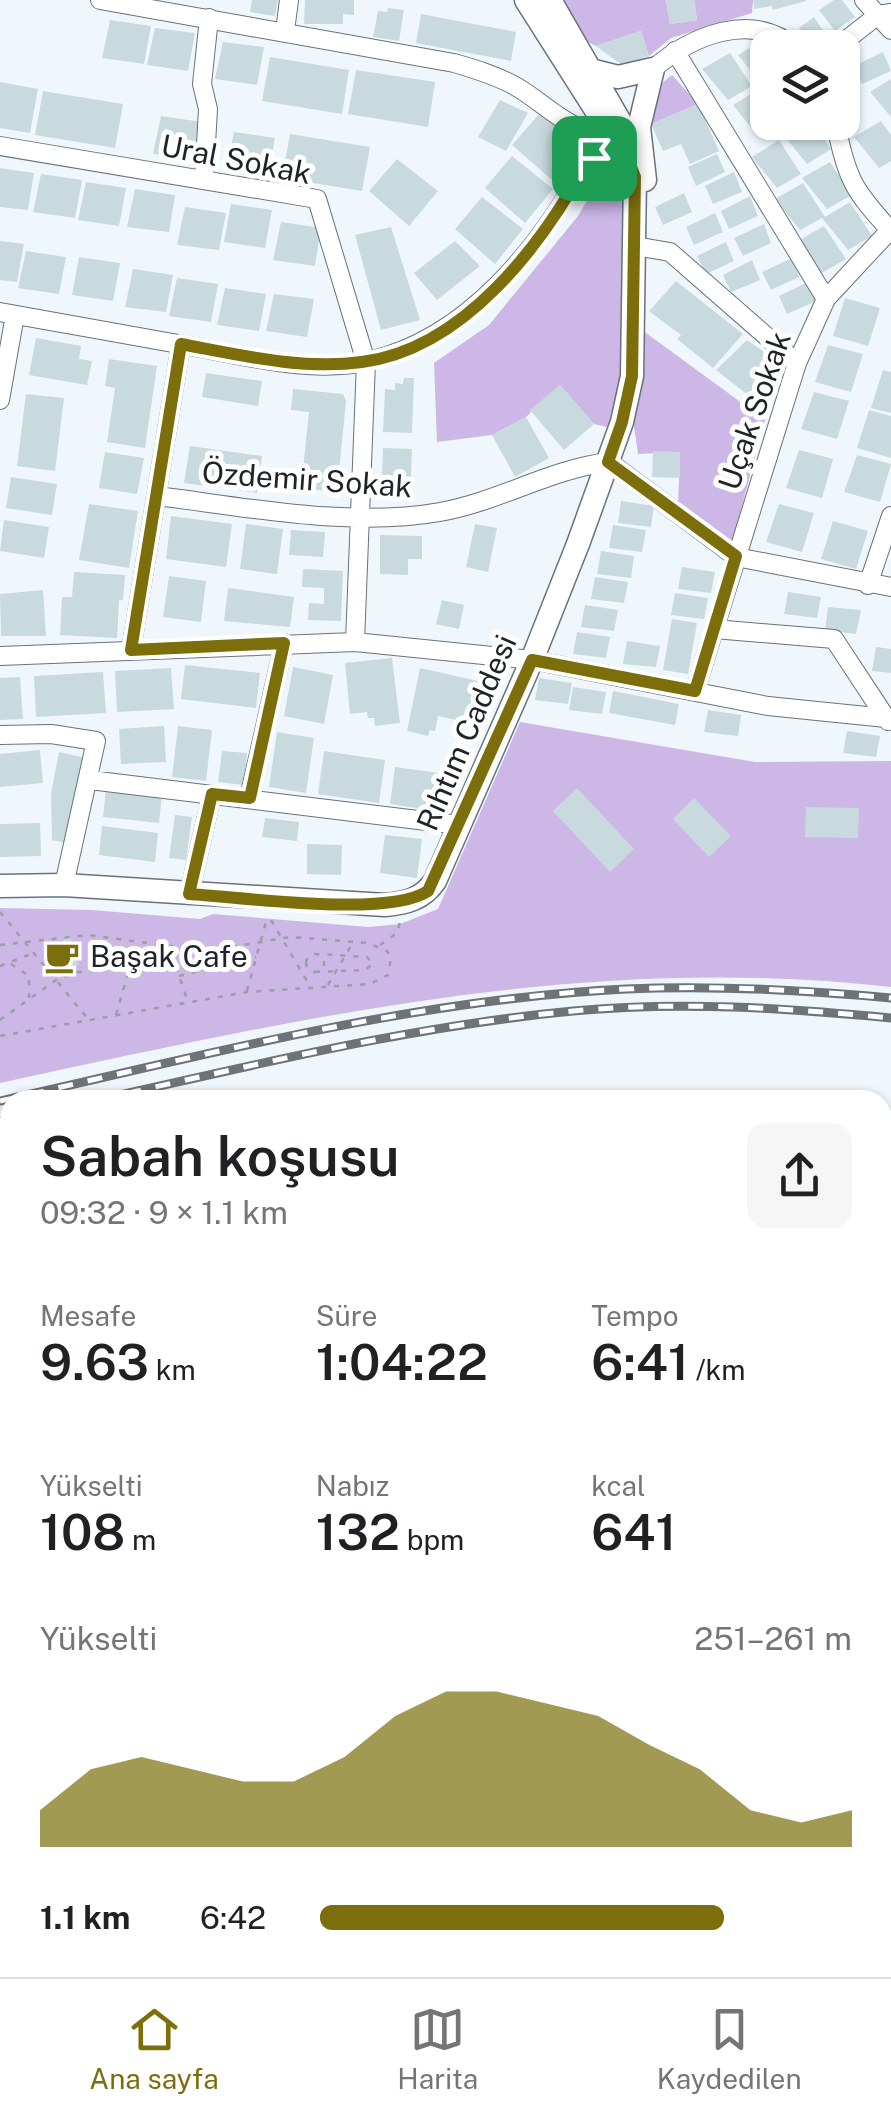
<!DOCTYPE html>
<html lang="tr">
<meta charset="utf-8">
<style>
:root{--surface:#fff;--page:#f6f6f6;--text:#202124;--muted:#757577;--line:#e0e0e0;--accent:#7b6e0b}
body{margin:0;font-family:"Public Sans",sans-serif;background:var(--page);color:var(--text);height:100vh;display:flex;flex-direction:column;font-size:38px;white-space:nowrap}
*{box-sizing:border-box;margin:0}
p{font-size:32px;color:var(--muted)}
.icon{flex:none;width:55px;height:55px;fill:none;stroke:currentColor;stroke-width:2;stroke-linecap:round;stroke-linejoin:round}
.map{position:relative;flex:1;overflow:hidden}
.details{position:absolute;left:0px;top:1090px;width:892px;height:888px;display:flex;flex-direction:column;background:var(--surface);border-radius:30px 30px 0 0;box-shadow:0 2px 8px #0004}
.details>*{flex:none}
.tools{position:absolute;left:750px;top:30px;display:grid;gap:20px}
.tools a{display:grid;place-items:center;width:110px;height:110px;border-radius:20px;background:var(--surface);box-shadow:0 2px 8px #0004;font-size:50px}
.pin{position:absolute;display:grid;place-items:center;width:85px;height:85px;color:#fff;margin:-42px;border-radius:20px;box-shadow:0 5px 15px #0006}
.round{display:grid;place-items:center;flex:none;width:105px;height:105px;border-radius:20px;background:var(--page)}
.summary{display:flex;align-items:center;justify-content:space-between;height:170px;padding:0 40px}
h1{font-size:55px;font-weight:600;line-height:75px}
.stats{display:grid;grid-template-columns:repeat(3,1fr);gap:15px;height:170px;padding:10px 40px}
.stats div{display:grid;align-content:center}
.stats b{font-size:50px;font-weight:600}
.stats small{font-size:28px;font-weight:400}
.stats p{font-size:28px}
.chart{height:280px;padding:20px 40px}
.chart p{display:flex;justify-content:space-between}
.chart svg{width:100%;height:180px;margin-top:10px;fill:var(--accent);opacity:.7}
ul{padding:0 40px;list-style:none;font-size:32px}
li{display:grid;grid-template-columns:160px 120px 1fr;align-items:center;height:75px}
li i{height:25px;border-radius:12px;background:var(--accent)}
.tab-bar{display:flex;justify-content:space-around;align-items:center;height:140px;border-top:2px solid var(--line);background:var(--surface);font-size:28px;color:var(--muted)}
.tab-bar a{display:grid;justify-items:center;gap:5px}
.tab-bar .on{color:var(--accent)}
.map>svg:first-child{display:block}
.green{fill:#ccb7e7}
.water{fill:#9fe9e2;stroke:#78aeaa;stroke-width:2.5}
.building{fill:#c9dadf}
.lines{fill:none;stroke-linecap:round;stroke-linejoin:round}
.minor-casing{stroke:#67727c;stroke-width:20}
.major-casing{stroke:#67727c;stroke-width:25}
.path{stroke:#99a0a5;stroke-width:2.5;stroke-dasharray:5 8;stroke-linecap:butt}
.minor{stroke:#fff;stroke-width:18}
.major{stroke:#fff;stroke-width:22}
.rail-casing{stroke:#6d7378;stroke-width:9}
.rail{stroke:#fff;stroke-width:5;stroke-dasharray:15;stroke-linecap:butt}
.route-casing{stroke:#fff;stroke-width:20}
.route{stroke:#7b6e0b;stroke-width:12}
.labels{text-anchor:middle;stroke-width:10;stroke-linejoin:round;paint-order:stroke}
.street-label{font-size:30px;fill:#1e2327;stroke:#fff}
.poi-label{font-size:30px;fill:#1e2327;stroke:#fff;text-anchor:start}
</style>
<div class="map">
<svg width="891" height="1977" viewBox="0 0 891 1977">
<rect width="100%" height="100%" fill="#eff7fd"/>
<path class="green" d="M560 0H666L670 24 697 20 694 0H753L752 13 671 38 649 56 641 31 596 46 584 40Z
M672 75 698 104 651 124 656 88Z
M612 176 624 181 635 246 620 430 594 424 560 385 526 417 492 435 437 442 434 363 489 325 578 216 598 182Z
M642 330 765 420 731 547 678 504 680 452 638 454 633 419Z
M520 722 755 762 891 761V987C585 952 297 1019 0 1083V908L92 910 200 919 213 914 368 927 400 924 438 909Z"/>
<path class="water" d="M883 1452 891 1457V1977H0V1563L10 1560V1968H882Z"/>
<path class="building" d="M252 0H278L275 16 250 12Z
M305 0H354V15L343 14V24H304Z
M666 0H694L697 20 670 24Z
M753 0H806V1L773 10 772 6 754 9Z
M834 0H842L855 17 835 31 819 10Z
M388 8 404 10 399 41 373 37 378 11 387 12Z
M421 14 516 32 511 61 416 43Z
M814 17 826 35 811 45 799 28Z
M110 20 151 26 144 64 102 58Z
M155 28 195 33 188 71 147 65Z
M641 31 649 56 622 65 596 46Z
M766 38 772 48H768V84L763 86 738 55Z
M223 42 264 47 257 85 215 79Z
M883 52 891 71 862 84 854 66Z
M730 53 752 86 728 100 702 69Z
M270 57 349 70 342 114 262 101Z
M356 70 435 82 428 127 348 114Z
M891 79V117L870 92Z
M0 82 38 89 30 133 0 128Z
M761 88 768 98V122H781L758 136 733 105Z
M43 91 123 104 115 148 35 135Z
M500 100 528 113 506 151 478 137Z
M698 104 719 151 690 164 681 144 663 151 651 124Z
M540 113 581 145 552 180 512 145Z
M161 116 202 122 195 159 153 154Z
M881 121 891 135V161L879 168 854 137Z
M798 122H813L831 149 807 164 781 132Z
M234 132 275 138 268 176 226 170Z
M290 134 370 147 362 191 282 178Z
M779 140 801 174 777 188 752 157Z
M717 154 725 172 696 186 688 167Z
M512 156 553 189 525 223 485 188Z
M397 159 438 191 409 226 369 191Z
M830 162 852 195 827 209 802 178Z
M0 168 34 173 28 210 0 207Z
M734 172 742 192 713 204 705 186Z
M41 174 82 180 75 218 33 212Z
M86 182 126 188 119 226 78 220Z
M803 183 825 217 850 202 872 236 848 250 822 218 800 230 775 199Z
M135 189 175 195 169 232 127 227Z
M684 193 692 212 663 225 655 207Z
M750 196 758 216 729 229 721 211Z
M482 197 523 229 495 264 455 229Z
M231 204 272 210 265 248 224 242Z
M185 207 226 213 219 250 177 245Z
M715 213 723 232 694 245 686 227Z
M281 222 321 228 315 266 273 260Z
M764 224 771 243 743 256 734 238Z
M824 226 846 259 822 273 796 242Z
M391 227 420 320 381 330 355 235Z
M0 241 24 244 17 282 0 280Z
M455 241 480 266 437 300 414 273Z
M726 242 734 261 706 274 697 256Z
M26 251 66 257 59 294 18 288Z
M79 257 120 263 113 301 72 295Z
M792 258 799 277 771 290 762 272Z
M752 260 760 280 731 292 723 275Z
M133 269 173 275 166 312 125 307Z
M177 278 218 284 211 322 169 316Z
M676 281 743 334 713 368 677 339 681 335 649 311Z
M808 282 816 301 787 314 779 296Z
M225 288 266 294 259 331 217 325Z
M274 294 314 299 307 337 266 331Z
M845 298 880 308 868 346 833 336Z
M36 338 81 346 79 359 92 361 87 385 29 375Z
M747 340 783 365 753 399 716 370Z
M828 345 863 354 851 392 815 382Z
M109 359 157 366 145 448 107 442 115 388 105 386Z
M883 370 891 372V413L871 408Z
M206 373 262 381 258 406 202 397Z
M404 378H414L412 433 383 432 385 389 395 390V383L403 384Z
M560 385 594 424 564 450 530 410Z
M293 389 343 394 346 401 337 492 301 488 309 412 291 410Z
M814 392 849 401 837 439 801 429Z
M26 394 64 398 55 471 17 466Z
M869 410 891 416V458L857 448Z
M526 417 549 458 515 477 492 435Z
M190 446 262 456 257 493 184 483Z
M383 448 412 449 410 501 381 500Z
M799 450 833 459 822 498 786 488Z
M653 451 680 452V478L652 477Z
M105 452 144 458 137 494 99 488Z
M857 455 891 464 880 502 844 492Z
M11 477 57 484 52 515 6 508Z
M621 501 654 506 651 527 618 523Z
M89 504 138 511 129 568 79 560Z
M779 504 814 513 802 552 766 542Z
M171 516 232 524 226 567 166 559Z
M4 520 49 527 44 558 0 551Z
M833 521 868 531 856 569 821 559Z
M246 524 283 529 277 574 240 569Z
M475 524 497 528 488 572 466 567Z
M613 525 646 530 642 552 609 548Z
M291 530 325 532 323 557 289 555Z
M380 535 422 536V559H408V575L380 574Z
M601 551 634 556 631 578 597 574Z
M682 567 715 572 711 593 678 589Z
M303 569 343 571 341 621 308 620 309 603 324 604V588L302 587Z
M74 572 125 575 123 600H119L117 638 60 635 62 597H72Z
M169 576 206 581 201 622 163 617Z
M595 577 628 582 624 603 591 599Z
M228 588 294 597 290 627 224 621Z
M43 590 46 636H1L0 594Z
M788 592 821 597 817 618 784 614Z
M675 593 708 598 704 619 671 615Z
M442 600 464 605 459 629 436 624Z
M585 605 618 610 614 631 581 627Z
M828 607 861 610 856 634 825 630Z
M672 619 697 623 688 674 663 670Z
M577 632 610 637 606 658 573 654Z
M627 641 660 646 656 667 623 664Z
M876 647 891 649V673L872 671Z
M392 658 400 723 375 726 374 718H368L367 712 350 714 345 663Z
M185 665 260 673 256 708 181 699Z
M293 667 333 675 324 724 284 716Z
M171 668 174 709 117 712 115 671Z
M420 668 500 686 481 726 438 716 435 731 430 730 428 736 407 731Z
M103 672 106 713 36 717 34 676Z
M20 677 23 719 0 720V678Z
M539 678 572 683 568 704 535 700Z
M573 687 606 692 602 714 569 710Z
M613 691 679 704 675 725 609 713Z
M708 710 741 715 738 736 704 732Z
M164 726 166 762 121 764 119 729Z
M178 726 212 730 206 781 172 777Z
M847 731 880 736 876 757 843 753Z
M277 732 314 738 306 793 269 787Z
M40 750 43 783 0 787V754Z
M222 751 247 753 244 785 218 782Z
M324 751 385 760 379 803 318 794Z
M59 752 86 758 71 844 52 840 51 793Z
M395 767 454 775 448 813 390 804Z
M106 788 162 795 159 823 103 817Z
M577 788 634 849 610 872 553 811Z
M694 798 731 836 709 857 673 819Z
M806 807 859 808 858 838 805 837Z
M175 815 192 817 186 860 169 858Z
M265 818 299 822 297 841 262 837Z
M40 823 41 856 0 857V824Z
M102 826 158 833 155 862 99 855Z
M385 835 422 839 417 878 380 873Z
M307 844 342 845 341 875 307 874Z
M69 937 79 952 75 959 79 964 58 978 46 958 53 953 50 949Z
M10 1315V1404L0 1420V1332Z"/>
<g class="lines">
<g class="minor-casing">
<path id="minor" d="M100 0 454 63C475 69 495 75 515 86 543 101 573 137 608 132
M864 0 891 30
M285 31 289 0
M836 48 878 15 891 13
M675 51 826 299
M653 69C691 36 752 10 795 48
M835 122C848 179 851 188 891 231
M0 146 317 199 366 362 355 642
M204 179 208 109 202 84 209 18
M635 246 670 252 797 363
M0 312C65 324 130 335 195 347 251 357 313 374 369 361 469 338 541 246 588 160
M0 400 15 315
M157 496C246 507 350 528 440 512 498 502 550 469 609 462L736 557 891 587
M868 585 891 516
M714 629 834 639 888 721
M131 650 181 344
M0 656 355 642 532 660 768 706 886 718
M695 691 797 363 826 299 890 230
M0 735 51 734 96 741 64 885
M90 780 459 825
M249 798 284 643
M189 894 212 794"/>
</g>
<g class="major-casing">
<path id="major" d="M550 0 638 153
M590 70 618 77 653 69
M588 160 614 122
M645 180 639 127 653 69
M0 886 64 885 385 905C406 903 423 899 435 881L532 660 578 544 622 422 632 376 635 177 629 162 526 0"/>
</g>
<path class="path" d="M0 912 88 1019
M271 920 310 986
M0 945 88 935 208 951 290 937 368 943 387 951 391 958 388 975 370 984 247 992 0 1036
M380 945 397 933 400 922
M306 963a9 9 0 1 1 18 0a9 9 0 1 1-18 0Z
M11 964 29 976V998
M0 966 31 954
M176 967 188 1002
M315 972 365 970 373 964 367 957 318 954
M179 976 256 957
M328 985 352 944
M247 991 267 918
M116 1015 137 942
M0 1020 56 980 78 972 176 966 171 949"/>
<use href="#minor" class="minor"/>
<use href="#major" class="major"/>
<g class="rail-casing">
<path id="rail" d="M97 1100C255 1065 412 1026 573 1011 679 1001 786 1008 891 1018
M0 1101C206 1055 415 999 626 989 715 985 803 990 891 998
M0 1121 10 1119"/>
</g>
<use href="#rail" class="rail"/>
</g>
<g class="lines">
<g class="route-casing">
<path id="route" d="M617 156 629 162 635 177 632 376 622 422 608 462 736 556 695 691 532 660 428 891C388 918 243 897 189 894L212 794 250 798 284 643 131 650 181 344C240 355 301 370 362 362 464 349 543 244 588 160L601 156Z"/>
</g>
<use href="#route" class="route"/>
</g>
<defs>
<g id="cafe-bare" transform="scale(2.7)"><path d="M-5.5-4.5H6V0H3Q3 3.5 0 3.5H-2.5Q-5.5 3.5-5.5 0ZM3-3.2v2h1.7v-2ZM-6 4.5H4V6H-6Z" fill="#7b6e0b" stroke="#fff" stroke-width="2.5" paint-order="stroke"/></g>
</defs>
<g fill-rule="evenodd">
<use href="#cafe-bare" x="62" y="957"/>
</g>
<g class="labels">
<g class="street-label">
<text transform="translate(236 160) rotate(11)" y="10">Ural Sokak</text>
<text transform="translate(755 411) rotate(-71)" y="10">Uçak Sokak</text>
<text transform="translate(307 480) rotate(4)" y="10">Özdemir Sokak</text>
<text transform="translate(467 733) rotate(-67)" y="10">Rıhtım Caddesi</text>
</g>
<g class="poi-label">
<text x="90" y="967">Başak Cafe</text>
</g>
</g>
</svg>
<div class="tools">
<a><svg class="icon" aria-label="layers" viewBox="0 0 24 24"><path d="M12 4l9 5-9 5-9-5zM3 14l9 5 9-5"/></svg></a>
</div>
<div class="pin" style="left:594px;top:158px;background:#1e9e55"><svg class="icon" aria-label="arrive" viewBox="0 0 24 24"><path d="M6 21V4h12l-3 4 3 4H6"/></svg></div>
<section class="details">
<div class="summary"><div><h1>Sabah koşusu</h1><p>09:32 · 9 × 1.1 km</p></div><a class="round"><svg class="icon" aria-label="share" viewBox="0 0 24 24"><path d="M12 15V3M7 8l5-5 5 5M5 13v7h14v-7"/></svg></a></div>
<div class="stats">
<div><p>Mesafe</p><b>9.63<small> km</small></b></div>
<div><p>Süre</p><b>1:04:22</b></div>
<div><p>Tempo</p><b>6:41<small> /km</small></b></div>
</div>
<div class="stats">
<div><p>Yükselti</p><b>108<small> m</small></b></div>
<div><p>Nabız</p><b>132<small> bpm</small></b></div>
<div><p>kcal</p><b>641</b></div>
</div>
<div class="chart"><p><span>Yükselti</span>251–261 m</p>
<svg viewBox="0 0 160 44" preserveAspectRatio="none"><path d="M0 44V35L10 25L20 22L30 25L40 28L50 28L60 22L70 12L80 6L90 6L100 9L110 12L120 19L130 25L140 35L150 38L160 35V44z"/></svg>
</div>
<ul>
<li><b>1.1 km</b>6:42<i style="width:76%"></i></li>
</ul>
</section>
</div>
<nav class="tab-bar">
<a class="on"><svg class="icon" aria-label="home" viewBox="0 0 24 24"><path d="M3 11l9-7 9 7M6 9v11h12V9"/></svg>Ana sayfa</a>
<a><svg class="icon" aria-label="map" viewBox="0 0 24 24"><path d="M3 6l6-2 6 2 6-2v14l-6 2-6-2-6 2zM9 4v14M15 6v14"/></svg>Harita</a>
<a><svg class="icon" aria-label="saved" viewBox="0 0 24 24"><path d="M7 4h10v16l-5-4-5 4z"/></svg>Kaydedilen</a>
</nav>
